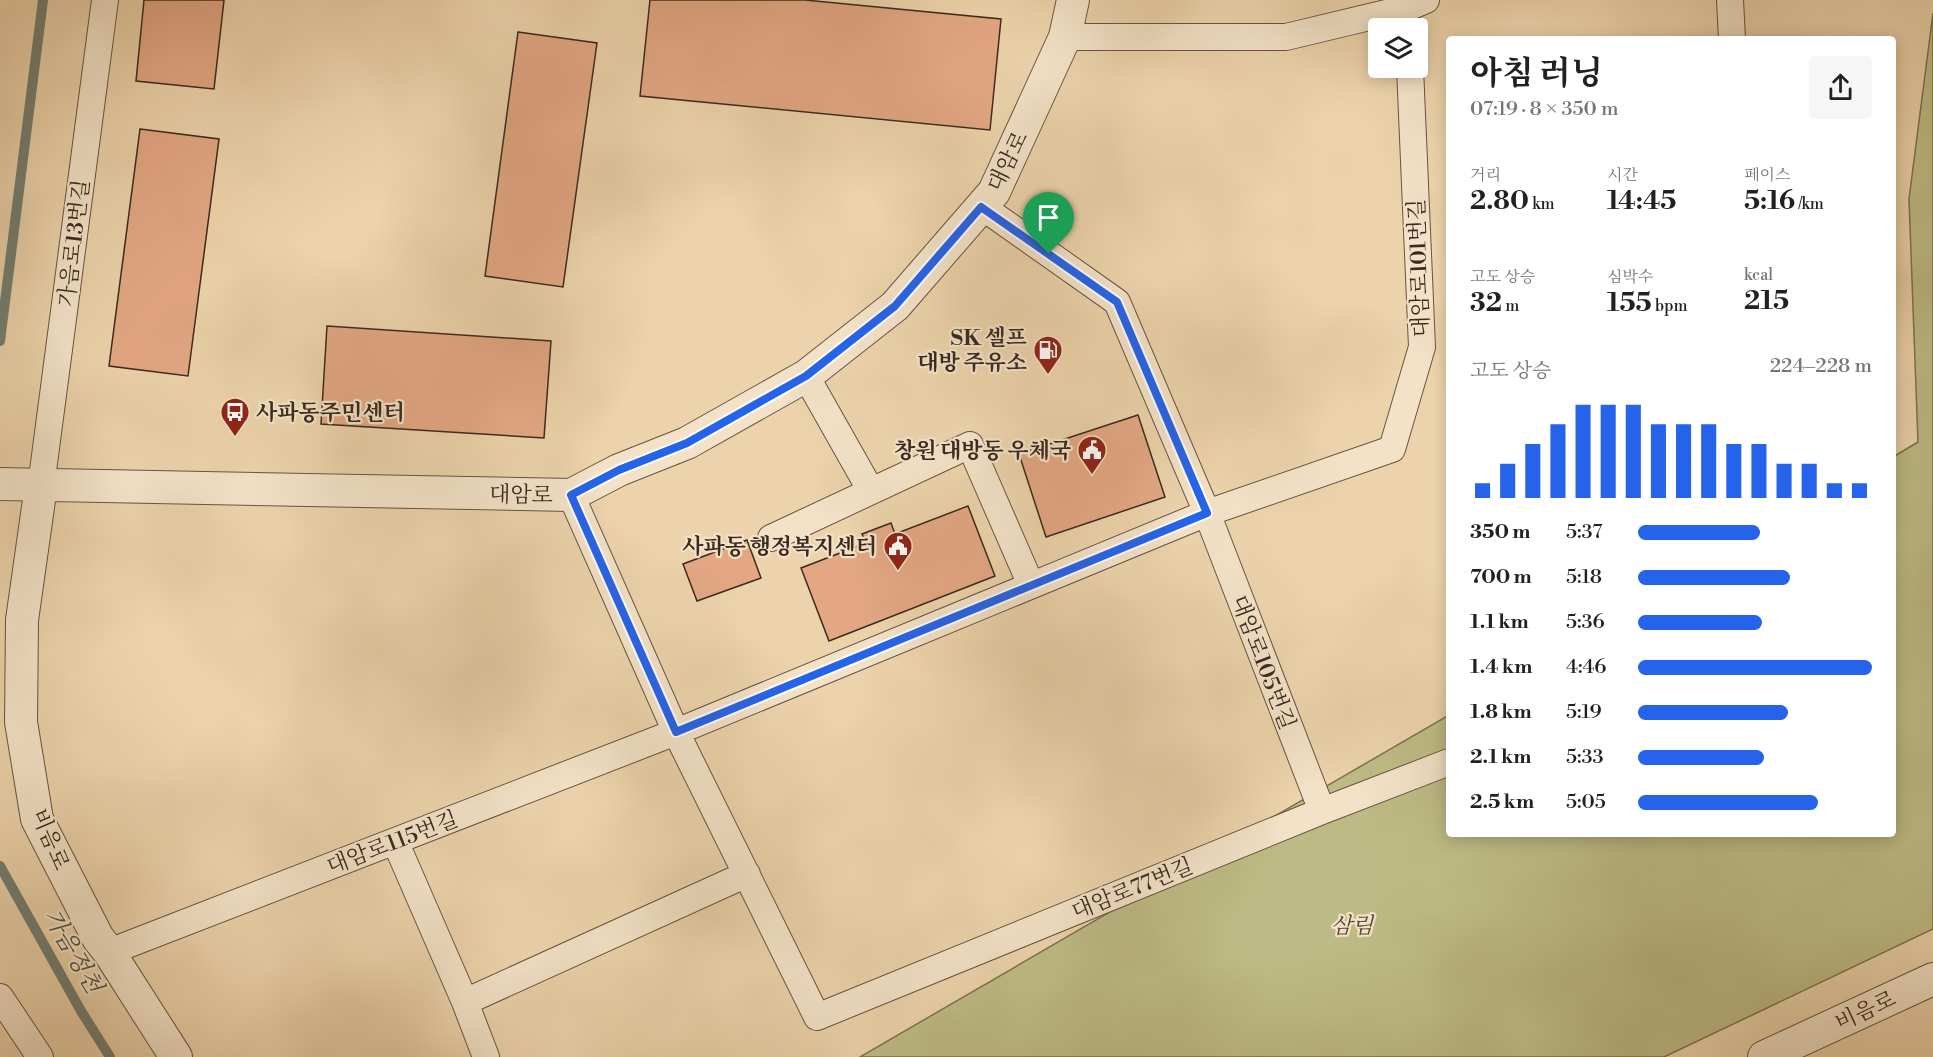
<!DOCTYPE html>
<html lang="ko">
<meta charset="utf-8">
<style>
:root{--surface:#fff;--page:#f6f6f6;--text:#202124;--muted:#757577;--accent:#2563eb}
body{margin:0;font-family:"Libre Bodoni","Noto Serif KR",serif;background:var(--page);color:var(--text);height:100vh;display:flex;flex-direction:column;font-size:22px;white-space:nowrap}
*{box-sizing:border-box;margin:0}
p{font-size:20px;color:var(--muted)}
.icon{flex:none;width:33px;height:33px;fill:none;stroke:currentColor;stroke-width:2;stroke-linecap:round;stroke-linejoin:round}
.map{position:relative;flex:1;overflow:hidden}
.details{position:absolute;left:1446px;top:36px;width:450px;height:801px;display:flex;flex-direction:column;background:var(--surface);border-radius:6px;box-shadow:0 3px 15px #0003}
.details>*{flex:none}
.fabs{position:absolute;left:1368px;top:18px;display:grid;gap:12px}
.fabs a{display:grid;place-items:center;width:60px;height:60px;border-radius:6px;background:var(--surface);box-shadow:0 3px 15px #0003;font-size:30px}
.pin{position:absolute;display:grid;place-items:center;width:51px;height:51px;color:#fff;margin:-62px -26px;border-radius:50% 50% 50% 0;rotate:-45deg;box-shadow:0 0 6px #0007}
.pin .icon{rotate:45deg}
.round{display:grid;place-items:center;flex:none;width:63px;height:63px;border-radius:6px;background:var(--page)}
.summary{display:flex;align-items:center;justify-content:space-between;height:102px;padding:0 24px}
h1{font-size:33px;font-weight:700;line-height:45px}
.metrics{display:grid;grid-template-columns:repeat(3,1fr);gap:9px;height:102px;padding:6px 24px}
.metrics div{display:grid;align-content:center}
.metrics b{font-size:26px;font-weight:700}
.metrics small{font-size:16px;font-weight:400}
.metrics p{font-size:16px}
.chart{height:168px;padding:12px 24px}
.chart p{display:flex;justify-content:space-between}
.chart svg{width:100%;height:108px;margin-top:6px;stroke:var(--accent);stroke-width:6}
ul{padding:0 24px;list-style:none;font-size:20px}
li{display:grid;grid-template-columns:96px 72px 1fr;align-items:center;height:45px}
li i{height:15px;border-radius:8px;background:var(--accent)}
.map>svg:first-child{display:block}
.green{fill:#bdbb85;stroke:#7c7252;stroke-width:1.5}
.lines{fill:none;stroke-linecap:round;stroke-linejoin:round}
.stream{stroke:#737f72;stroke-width:10}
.building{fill:#e3a784;stroke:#3b2a1f;stroke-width:1.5}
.minor-casing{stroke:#675442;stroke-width:28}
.tertiary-casing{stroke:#675442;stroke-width:34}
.minor{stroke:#f3e2c8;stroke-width:26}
.tertiary{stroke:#f3e2c8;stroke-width:32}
.route-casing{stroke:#fff;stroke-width:12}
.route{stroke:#2563eb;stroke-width:8}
.labels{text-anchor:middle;stroke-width:4.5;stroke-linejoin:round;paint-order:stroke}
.street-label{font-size:22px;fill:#3b2a1f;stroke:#f3e2c8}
.poi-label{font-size:22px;font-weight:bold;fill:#3b2a1f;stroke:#f3e2c8;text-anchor:end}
.park-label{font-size:22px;font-style:italic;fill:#554733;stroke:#f3e2c8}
.water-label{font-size:24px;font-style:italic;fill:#524e42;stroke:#f3e2c8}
</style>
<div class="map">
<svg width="1933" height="1057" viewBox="0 0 1933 1057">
<rect width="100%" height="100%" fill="#ecd3ab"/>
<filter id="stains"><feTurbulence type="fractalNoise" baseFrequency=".00333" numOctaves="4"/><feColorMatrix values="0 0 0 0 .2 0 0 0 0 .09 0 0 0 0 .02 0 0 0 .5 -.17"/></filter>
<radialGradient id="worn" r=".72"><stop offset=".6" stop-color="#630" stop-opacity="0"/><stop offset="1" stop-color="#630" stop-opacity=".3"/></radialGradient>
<path class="green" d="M1933 13V929L1664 1057H860L1449 715V834H1893V457L1918 442 1909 199Z"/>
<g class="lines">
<path class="stream" d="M0 341 43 0
M0 866 81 1011 110 1057"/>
</g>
<path class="building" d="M144 0H224L214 89 136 81Z
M650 0H805L1001 19 990 130 640 96Z
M518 32 597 43 563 287 485 276Z
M140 129 219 139 188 376 109 366Z
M327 326 551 341 544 438 321 424Z
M1138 415 1165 497 1046 537 1019 454Z
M968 506 995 576 829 641 801 568 866 543 862 534 891 523 895 534Z
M747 540 761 578 697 601 683 564Z"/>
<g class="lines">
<g class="minor-casing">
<path id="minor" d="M1730 0 1732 39
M1065 37H1286L1407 8 1426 0
M981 206 1117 302 1207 513 1322 811
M806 376 871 491
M41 486 105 0
M571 495 676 732 817 1017 1322 811 1449 762
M771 538 970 445 1031 585
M395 841 465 1002 486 1057
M109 952 676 732 1207 513 1392 449 1422 347 1410 68
M0 997 40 1057
M465 1002 747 874"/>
</g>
<g class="tertiary-casing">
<path id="tertiary" d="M0 484 571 495 619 470 687 443 806 376 895 306 994 192 1065 37 1073 0
M41 486 22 620 21 722 37 819 98 938 109 952 176 1057
M1764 1057 1933 979"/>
</g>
<use href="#minor" class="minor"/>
<use href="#tertiary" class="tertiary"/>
</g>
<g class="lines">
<g class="route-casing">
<path id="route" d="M981 207 1117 302 1207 513 676 732 571 495 619 470 687 443 806 376 895 306Z"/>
</g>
<use href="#route" class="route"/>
</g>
<defs>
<g id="fuel-pin" transform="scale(1.5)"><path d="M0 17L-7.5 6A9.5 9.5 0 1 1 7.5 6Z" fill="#8f2418" stroke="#f3e2c8"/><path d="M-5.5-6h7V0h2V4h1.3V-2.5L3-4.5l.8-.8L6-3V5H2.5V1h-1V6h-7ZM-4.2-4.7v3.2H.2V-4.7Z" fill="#fff"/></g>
<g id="bus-pin" transform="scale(1.5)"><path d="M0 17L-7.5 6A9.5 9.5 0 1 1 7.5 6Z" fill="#8f2418" stroke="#f3e2c8"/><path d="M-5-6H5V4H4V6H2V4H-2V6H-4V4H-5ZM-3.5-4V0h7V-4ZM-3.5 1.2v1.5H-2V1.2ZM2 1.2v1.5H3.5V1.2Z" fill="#fff"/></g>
<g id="civic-pin" transform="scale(1.5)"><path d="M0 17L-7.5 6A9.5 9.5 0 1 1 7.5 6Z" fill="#8f2418" stroke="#f3e2c8"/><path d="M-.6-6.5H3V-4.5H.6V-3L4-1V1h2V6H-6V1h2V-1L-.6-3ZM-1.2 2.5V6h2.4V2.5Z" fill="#fff"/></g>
</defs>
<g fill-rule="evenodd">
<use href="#fuel-pin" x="1048" y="350"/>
<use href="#bus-pin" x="235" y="412"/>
<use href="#civic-pin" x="1092" y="450"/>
<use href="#civic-pin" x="898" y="546"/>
</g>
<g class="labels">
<g class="street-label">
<text transform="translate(1007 161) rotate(-64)" y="8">대암로</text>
<text transform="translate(73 243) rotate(-83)" y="8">가음로13번길</text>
<text transform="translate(1418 268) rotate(-92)" y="8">대암로101번길</text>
<text transform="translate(521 494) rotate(1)" y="8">대암로</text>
<text transform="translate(1264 662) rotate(69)" y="8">대암로105번길</text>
<text transform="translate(51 839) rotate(67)" y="8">비음로</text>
<text transform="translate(392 842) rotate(-21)" y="8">대암로115번길</text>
<text transform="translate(1132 888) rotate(-22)" y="8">대암로77번길</text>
<text transform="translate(1865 1010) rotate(-25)" y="8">비음로</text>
</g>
<g class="poi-label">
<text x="1027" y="345">SK 셀프<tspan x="1027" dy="25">대방 주유소</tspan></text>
<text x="256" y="420" text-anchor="start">사파동주민센터</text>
<text x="1071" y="458">창원 대방동 우체국</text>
<text x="877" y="554">사파동 행정복지센터</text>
</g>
<g class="park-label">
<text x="1352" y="933">삼림</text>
</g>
<g class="water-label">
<text transform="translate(73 951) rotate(60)" y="8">가음정천</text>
</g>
</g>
<rect width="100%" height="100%" filter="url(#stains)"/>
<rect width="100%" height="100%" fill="url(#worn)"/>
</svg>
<div class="fabs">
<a><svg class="icon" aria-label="layers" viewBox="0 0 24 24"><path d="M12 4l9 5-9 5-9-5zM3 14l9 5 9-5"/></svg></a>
</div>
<div class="pin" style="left:1049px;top:254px;background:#1e9e55"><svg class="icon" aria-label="arrive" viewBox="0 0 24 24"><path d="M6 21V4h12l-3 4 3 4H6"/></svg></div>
<section class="details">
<div class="summary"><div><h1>아침 러닝</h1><p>07:19 · 8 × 350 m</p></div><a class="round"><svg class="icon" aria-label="share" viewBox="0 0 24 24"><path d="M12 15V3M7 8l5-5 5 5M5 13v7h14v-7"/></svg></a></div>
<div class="metrics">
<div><p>거리</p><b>2.80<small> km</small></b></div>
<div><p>시간</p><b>14:45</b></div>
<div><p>페이스</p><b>5:16<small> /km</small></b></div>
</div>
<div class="metrics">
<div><p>고도 상승</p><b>32<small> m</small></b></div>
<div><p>심박수</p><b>155<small> bpm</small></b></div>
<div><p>kcal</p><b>215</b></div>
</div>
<div class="chart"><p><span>고도 상승</span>224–228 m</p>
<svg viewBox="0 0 160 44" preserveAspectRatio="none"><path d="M5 44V38M15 44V30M25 44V22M35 44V14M45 44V6M55 44V6M65 44V6M75 44V14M85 44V14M95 44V14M105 44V22M115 44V22M125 44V30M135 44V30M145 44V38M155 44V38"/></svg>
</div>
<ul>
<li><b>350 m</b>5:37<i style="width:52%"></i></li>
<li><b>700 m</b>5:18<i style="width:65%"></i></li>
<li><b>1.1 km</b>5:36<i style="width:53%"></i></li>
<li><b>1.4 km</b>4:46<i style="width:100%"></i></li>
<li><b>1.8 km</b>5:19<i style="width:64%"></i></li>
<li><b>2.1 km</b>5:33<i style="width:54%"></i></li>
<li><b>2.5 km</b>5:05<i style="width:77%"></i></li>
</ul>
</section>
</div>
